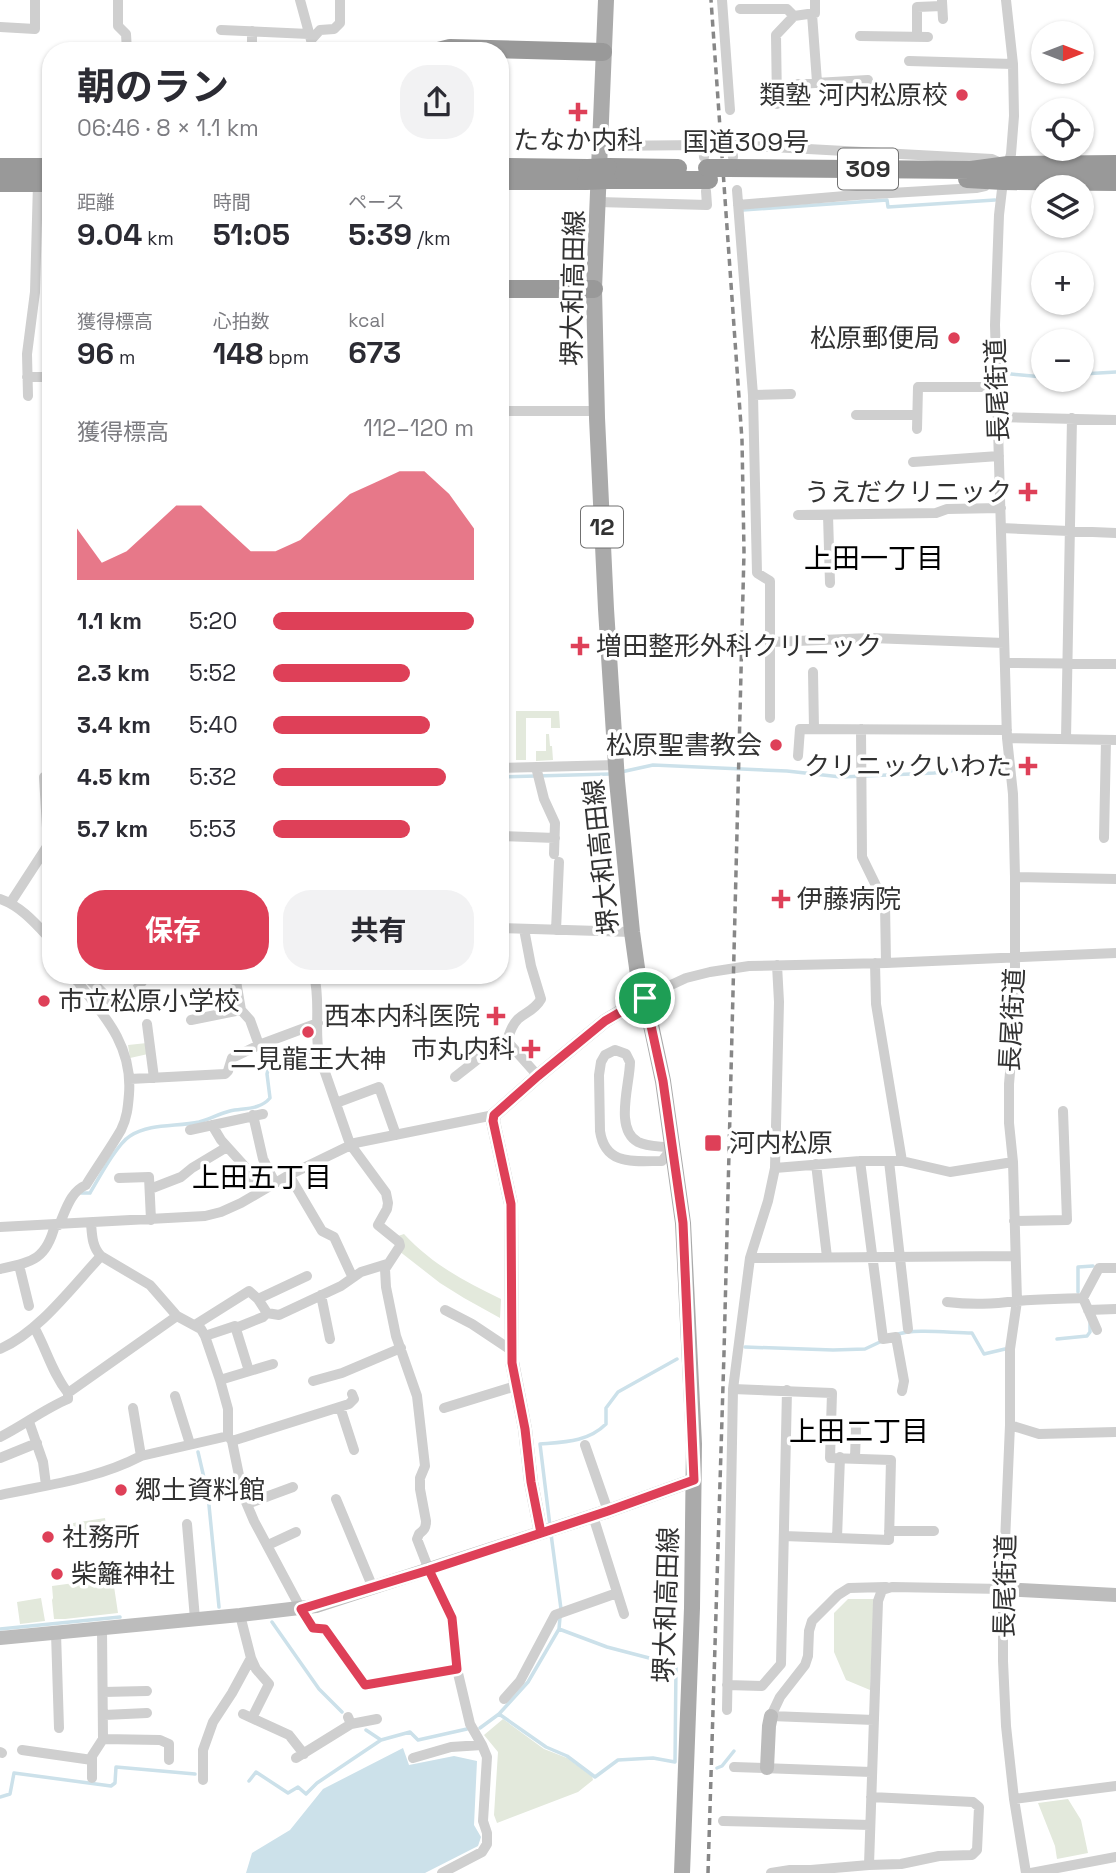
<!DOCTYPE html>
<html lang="ja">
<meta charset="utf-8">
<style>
:root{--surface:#fff;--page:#f2f2f3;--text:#2b2b33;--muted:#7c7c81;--accent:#de4058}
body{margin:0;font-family:"Space Grotesk","Noto Sans JP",sans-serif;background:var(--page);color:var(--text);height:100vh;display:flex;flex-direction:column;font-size:26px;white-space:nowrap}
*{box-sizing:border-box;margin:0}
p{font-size:23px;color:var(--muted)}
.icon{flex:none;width:38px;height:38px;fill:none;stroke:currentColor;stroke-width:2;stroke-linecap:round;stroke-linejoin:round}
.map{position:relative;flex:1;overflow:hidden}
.details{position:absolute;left:42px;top:42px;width:467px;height:942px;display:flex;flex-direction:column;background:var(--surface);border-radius:28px;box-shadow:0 2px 5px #0004}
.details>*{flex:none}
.needle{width:46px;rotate:90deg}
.fabs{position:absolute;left:1031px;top:21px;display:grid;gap:14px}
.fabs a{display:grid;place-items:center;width:63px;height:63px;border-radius:50%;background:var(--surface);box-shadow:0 2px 5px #0004;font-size:35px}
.pin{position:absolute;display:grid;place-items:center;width:60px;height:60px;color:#fff;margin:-30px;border:4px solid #fff;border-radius:50%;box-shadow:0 2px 7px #0007}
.round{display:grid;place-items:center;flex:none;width:74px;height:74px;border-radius:28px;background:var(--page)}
.summary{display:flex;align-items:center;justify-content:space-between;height:119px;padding:0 35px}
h1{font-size:38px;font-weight:700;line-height:52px}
.stats{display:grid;grid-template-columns:repeat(3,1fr);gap:10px;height:119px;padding:7px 35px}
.stats div{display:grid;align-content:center}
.stats b{font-size:30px;font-weight:700}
.stats small{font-size:19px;font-weight:400}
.stats p{font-size:19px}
.chart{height:196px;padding:14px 35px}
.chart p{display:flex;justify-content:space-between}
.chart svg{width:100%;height:126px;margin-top:7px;fill:var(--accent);opacity:.7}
.button{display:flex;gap:14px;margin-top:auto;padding:14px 35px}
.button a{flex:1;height:80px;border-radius:28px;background:var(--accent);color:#fff;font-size:28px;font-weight:700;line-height:80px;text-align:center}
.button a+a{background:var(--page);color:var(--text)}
ul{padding:0 35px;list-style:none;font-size:23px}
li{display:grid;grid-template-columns:112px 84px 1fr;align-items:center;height:52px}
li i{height:18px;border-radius:9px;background:var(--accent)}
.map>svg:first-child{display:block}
.green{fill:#e3e9dc}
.water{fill:#cce1ea}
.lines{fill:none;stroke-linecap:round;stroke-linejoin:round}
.stream{stroke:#cce1ea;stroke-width:3.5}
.street-tunnel{stroke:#d6d6d6;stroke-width:10;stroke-dasharray:10 5;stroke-linecap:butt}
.street{stroke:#cfcfcf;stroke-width:10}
.secondary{stroke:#bcbcbc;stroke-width:14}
.primary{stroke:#aaa;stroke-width:16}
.highway{stroke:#999;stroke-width:18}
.rail{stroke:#878787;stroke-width:3.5;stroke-dasharray:7 5;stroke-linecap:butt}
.highway-bridge{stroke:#999;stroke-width:18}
.route-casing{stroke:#fff;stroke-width:14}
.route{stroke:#de4058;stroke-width:9}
.poi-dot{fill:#de4058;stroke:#fff;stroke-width:2.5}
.labels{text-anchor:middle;stroke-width:7;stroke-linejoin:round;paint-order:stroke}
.shield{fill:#fff;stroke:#707070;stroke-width:2}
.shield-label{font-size:24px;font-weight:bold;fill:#323232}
.poi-label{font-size:26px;fill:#323232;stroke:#fff;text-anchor:end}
.street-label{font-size:26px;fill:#323232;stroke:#fff}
.neighbourhood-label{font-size:28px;fill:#000;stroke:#fff}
</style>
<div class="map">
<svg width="1116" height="1873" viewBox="0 0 1116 1873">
<rect width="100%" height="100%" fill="#fff"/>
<path class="green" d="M516 711H559L560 728H551V718H526V760H516Z
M546 734H549L550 746H552L553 760 536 761V751H546Z
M147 1043 148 1054 130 1058 128 1045Z
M404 1234C433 1265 464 1281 501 1299L500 1318 464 1298 440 1283 399 1251 404 1242 398 1236Z
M105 1518 107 1534 104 1536 68 1539 67 1524Z
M112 1573 118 1613 65 1619H54L52 1600 53 1598 52 1586 89 1581V1576Z
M41 1598 45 1621 20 1624 17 1602Z
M848 1599H874L870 1690 846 1680 834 1652V1613Z
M503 1719 544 1749 567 1758 592 1776 593 1780 578 1792 497 1823 494 1815 498 1752 484 1735Z
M1068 1799 1081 1820 1088 1853 1057 1859 1055 1846 1038 1803Z"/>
<path class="water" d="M403 1748 409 1765 454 1756 477 1761 474 1825 481 1837 478 1846 425 1873H246L252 1853 290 1830 323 1789Z"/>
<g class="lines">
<path class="stream" d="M743 210 887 200 888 207 995 200
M1011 374 1043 377
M1082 374 1116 372
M621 772 653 765 787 771 841 777 934 773 964 769
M500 777 610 774
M81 1193H90C99 1178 117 1144 130 1136 150 1123 177 1127 199 1122 209 1119 219 1114 230 1111 244 1108 260 1110 270 1098L267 1074 268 1070 291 1065 310 1053
M1078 1292V1267L1093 1266
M895 1335C915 1328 950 1333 972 1333L984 1354 1005 1349
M1057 1339 1087 1336 1090 1332V1323
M745 1347 833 1350 865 1349 882 1341
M198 1452 208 1495 219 1607
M550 1526 540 1444C564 1442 588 1442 606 1424V1408L618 1392 677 1359
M551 1534 561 1609
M272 1622 319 1689 342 1712
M0 1629 120 1617
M499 1714 528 1682 559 1629 560 1617
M480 1728 499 1714 546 1747 567 1756 595 1777 618 1760 653 1758 675 1762 676 1665 607 1647 559 1629
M366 1730 381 1740 410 1732 418 1740 467 1729
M717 1768 722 1766 734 1751
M249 1781 256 1772 288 1793 298 1787 306 1794 317 1783 381 1740
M0 1797 10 1794 14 1773 111 1786 115 1783 116 1767 195 1774"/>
<path class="street-tunnel" d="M859 152 861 194"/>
<path class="street" d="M118 0V26L126 34 127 51
M300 0 314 51
M722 0 730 110
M1006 0 1013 64 1014 116 1011 154 1003 181 999 215 995 325 1007 738 1013 794 1015 877V1016L1009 1084V1123L1013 1162 1017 1301 1010 1349V1425L1003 1589V1661L1006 1726 1014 1799 1026 1873
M942 1 943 19
M740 9H787L794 16
M812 14 817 82
M0 27 35 29V0
M221 30 309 34
M860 36 928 37
M917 37V7L942 6
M311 40 320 30 334 29 340 23V0
M252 51V31
M909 61 1013 64
M798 84 868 80
M777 104 776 35 794 16 815 13V0
M601 146 703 145 704 157
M733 157 732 145 992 159 1001 163
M737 190 753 395 757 573 770 581V718
M598 202 707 205 706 191
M738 205 857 195 976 188 985 186
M27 377H51
M753 395 791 394
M28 396 27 354 35 292 38 183
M500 411H597
M856 415H917
M998 417 1116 420
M917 429 918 387H997
M913 462 999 456
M798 515 936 513 947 509 1001 508
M828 515 830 583
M1001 528 1116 533
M771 642 871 638 1004 643
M1005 663 1116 664
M813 672 814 729
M861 729 862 857 885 904 886 963
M1007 738 1116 740
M1066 739 1072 418
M798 756 800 729 1007 730
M536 767 544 799 555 823 554 854
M500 768 617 765
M500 836 555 838
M1104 838 1106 740
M1015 877 1116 879
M0 899C21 906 36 924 51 940
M11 902 48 845 44 777
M500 928 632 932
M556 930 559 862
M875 963 876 1004 902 1161
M85 975 117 1007 130 998 147 975
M235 975 241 1010 250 1020 259 1045
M314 975C321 1003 314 1028 319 1055L350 1144 386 1193 388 1203 387 1209 378 1225 399 1242 400 1246 385 1269 386 1287 396 1336 417 1396 425 1466 420 1478V1489L426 1521C426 1528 424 1530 419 1534L417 1539 429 1570 452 1618 457 1669 470 1724 482 1745 487 1757 483 1821 487 1833V1844L482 1852 442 1873
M645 997 686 978 710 972 749 966 886 963 1116 953
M191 1020 241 1010
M147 1024 154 1078
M507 1041C509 1034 512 1025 518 1019 526 1012 535 1010 541 999L531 966 524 929
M615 1050 626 1054 630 1062C630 1084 614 1129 638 1142 648 1147 662 1146 672 1148L662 1161C634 1161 605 1166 600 1131L599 1075 601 1062 605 1055Z
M455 1077 478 1059 491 1041H507L538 1076
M130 1079 225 1074 228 1071 232 1058 259 1045 318 1023
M336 1103 379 1087 396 1135
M253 1115 263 1159 275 1183
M212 1125 221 1140 249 1171 259 1192
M190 1130 263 1114
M860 1161 883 1339 896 1337 904 1381 902 1391
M889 1161 908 1329
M816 1164 827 1257
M775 1168 860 1161H902L950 1172 1013 1162
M289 1175 322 1231 334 1237 352 1276
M119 1178 149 1177 151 1220
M150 1189 181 1177 192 1168 227 1147
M1014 1221 1067 1220 1063 1111
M91 1223C92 1235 92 1247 101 1256L150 1285 177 1316 201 1329 205 1336 220 1380 228 1409V1436L232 1441 243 1495 254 1521 301 1609 313 1627 325 1629 365 1685 457 1669
M59 1225C66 1210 70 1192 86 1185 97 1167 110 1149 121 1130 127 1118 128 1107 129 1094 133 1043 101 1012 72 975
M0 1227 205 1216 221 1212 241 1203 289 1175 355 1143 494 1115
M750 1258 1015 1256
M19 1265 29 1306
M0 1269C32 1262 46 1260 55 1225
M321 1295 330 1339
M1083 1298 1097 1330
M258 1299 307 1276
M947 1302C973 1305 992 1304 1018 1301 1039 1299 1062 1299 1083 1298L1099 1268H1116
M445 1310 472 1324 511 1350
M1088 1310 1116 1309
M195 1325 249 1291 258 1299 267 1313
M34 1327C46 1348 52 1373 68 1393
M236 1328 263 1317 267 1313 279 1315 341 1286 361 1272 387 1264
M205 1336 235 1326 249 1371
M0 1349C39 1332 72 1287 101 1256
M220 1380 273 1364
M313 1381 342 1373 401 1348
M733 1389 832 1393 830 1458 891 1460 889 1540 784 1536
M175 1396 190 1444
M340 1407 354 1450
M133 1408 141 1456
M444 1408 516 1386
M29 1422 43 1462 46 1485
M1010 1425 1039 1434 1116 1432
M0 1437C24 1425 44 1409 68 1399V1393L177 1316
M232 1441 349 1404 354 1399 352 1394
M585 1445 608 1511
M0 1458 37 1443
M855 1458 856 1428
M0 1495C47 1485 97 1479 141 1456L228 1436
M336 1499 373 1588
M247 1504 293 1487
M593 1516 624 1614
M187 1524 195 1619
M889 1531H934
M837 1538 840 1457
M268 1545 296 1532
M56 1633 59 1728
M251 1658 256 1669 269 1684 252 1718
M727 1685 762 1686 781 1664 787 1390
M103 1692 147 1691
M504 1699 520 1681 555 1615 617 1593
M727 1710 733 1389 750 1258 768 1201 775 1168 779 1002 777 965
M243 1714 289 1735 304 1754
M104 1715 147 1713
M348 1717 351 1724 377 1719
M874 1720 771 1716 780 1697 805 1665 808 1656 809 1631 812 1621 838 1595 849 1588 886 1587
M103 1739 160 1740 169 1744V1760
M22 1750 92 1760
M0 1752 2 1753
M296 1758 351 1724
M413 1758 451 1747 482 1745
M734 1767 871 1772
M92 1778V1756L103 1739 102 1629
M203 1780V1750L213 1722 232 1693 251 1658 240 1615
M1014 1799 1116 1786
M723 1821 870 1825
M869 1865 901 1864 939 1856 972 1855 977 1850 979 1807 973 1802 871 1797
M771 1873 790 1870H811L869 1865 878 1601 882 1590 892 1587 1003 1589
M1031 1873 1116 1857"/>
<path class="secondary" d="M541 1533 531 1482 525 1429 512 1362 511 1204 493 1121 494 1115 538 1076 605 1021 645 997
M1003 1589 1116 1595
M0 1638 240 1615 316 1606 608 1511 694 1480
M767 1768 769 1726 771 1716"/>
<path class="primary" d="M606 0 594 289 597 418 606 609 617 781 632 932 638 975 645 997 663 1081 683 1223 694 1444 692 1608 682 1873"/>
<path class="highway" d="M438 51 450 48 603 52
M0 167H51
M500 167 588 168
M608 167 678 168
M728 168 971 170 1008 165 1116 164
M967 179 1003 181 1116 182
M608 180H709
M500 181H586
M0 183H51
M500 289H594"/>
<path class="rail" d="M708 1873 724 1353 744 552 742 440 711 0"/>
<path class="highway-bridge" d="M588 168 608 167
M707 168H728
M586 181 608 180"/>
</g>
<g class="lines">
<g class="route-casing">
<path id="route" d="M645 998 605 1021 538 1076 494 1115 493 1121 511 1204 512 1363 525 1429 531 1482 541 1533 429 1570 301 1609 313 1628 325 1629 365 1685 457 1669 452 1618 429 1570 608 1511 694 1480 683 1223 663 1081 645 998"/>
</g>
<use href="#route" class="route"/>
</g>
<g class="poi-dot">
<circle cx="962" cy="95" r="7"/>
<path d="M574.5 101.5h7v7h7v7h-7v7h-7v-7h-7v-7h7z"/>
<circle cx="954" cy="338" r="7"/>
<path d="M1024.5 481.5h7v7h7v7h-7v7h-7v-7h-7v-7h7z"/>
<path d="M576.5 635.5h7v7h7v7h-7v7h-7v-7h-7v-7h7z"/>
<circle cx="776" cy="745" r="7"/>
<path d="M1024.5 755.5h7v7h7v7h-7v7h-7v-7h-7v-7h7z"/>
<path d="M777.5 888.5h7v7h7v7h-7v7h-7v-7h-7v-7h7z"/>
<circle cx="44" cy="1001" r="7"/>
<path d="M492.5 1005.5h7v7h7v7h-7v7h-7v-7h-7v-7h7z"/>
<circle cx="308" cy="1032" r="7"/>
<path d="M527.5 1038.5h7v7h7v7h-7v7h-7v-7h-7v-7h7z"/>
<rect x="704" y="1134" width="18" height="18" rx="3.5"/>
<circle cx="121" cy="1490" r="7"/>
<circle cx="48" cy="1537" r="7"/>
<circle cx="57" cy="1574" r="7"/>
</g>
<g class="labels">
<g class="shield">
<rect x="838" y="148.5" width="60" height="41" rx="5"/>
<rect x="581" y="506.5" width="42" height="41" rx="5"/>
</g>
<g class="shield-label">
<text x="868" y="177">309</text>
<text x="602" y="535">12</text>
</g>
<g class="poi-label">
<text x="948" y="104">類塾 河内松原校</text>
<text x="578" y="149" text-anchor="middle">たなか内科</text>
<text x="940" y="347">松原郵便局</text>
<text x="1012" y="501">うえだクリニック</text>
<text x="596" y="655" text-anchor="start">増田整形外科クリニック</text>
<text x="762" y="754">松原聖書教会</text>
<text x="1012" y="775">クリニックいわた</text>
<text x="797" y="908" text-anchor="start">伊藤病院</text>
<text x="58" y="1010" text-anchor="start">市立松原小学校</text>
<text x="480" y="1025">西本内科医院</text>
<text x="515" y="1058">市丸内科</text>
<text x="308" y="1068" text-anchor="middle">二見龍王大神</text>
<text x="729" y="1152" text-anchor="start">河内松原</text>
<text x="135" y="1499" text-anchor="start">郷土資料館</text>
<text x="62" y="1546" text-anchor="start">社務所</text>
<text x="71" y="1583" text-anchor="start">柴籬神社</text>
</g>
<g class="street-label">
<text x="746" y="151">国道309号</text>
<text transform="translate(573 288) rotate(-89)" y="9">堺大和高田線</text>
<text transform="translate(997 390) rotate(-92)" y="9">長尾街道</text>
<text transform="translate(601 857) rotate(-96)" y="9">堺大和高田線</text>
<text transform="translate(1012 1020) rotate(-87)" y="9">長尾街道</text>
<text transform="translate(1005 1586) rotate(-89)" y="9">長尾街道</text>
<text transform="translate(666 1605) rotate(-88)" y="9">堺大和高田線</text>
</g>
<g class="neighbourhood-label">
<text x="874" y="568">上田一丁目</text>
<text x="262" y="1187">上田五丁目</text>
<text x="859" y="1441">上田二丁目</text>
</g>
</g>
</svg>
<div class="fabs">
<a><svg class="needle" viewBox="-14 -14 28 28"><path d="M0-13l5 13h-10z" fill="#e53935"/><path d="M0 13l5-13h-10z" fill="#7c7c81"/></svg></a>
<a><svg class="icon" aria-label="locate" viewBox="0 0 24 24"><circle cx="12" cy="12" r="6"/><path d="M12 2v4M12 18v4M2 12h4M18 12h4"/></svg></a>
<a><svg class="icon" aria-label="layers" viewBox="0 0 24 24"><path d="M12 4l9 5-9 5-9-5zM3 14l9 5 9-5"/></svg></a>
<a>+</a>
<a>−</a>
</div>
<div class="pin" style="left:645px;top:998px;background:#1e9e55"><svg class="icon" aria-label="arrive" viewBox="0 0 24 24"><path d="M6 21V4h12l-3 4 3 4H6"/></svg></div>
<section class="details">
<div class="summary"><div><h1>朝のラン</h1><p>06:46 · 8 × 1.1 km</p></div><a class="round"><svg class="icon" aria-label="share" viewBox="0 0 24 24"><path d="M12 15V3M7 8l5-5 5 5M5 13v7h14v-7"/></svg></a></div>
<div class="stats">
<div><p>距離</p><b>9.04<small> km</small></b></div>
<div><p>時間</p><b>51:05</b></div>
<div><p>ペース</p><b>5:39<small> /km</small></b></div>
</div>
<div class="stats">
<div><p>獲得標高</p><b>96<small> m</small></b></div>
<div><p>心拍数</p><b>148<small> bpm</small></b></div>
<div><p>kcal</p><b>673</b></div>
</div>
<div class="chart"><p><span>獲得標高</span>112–120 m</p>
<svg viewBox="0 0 160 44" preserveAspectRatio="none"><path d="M0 44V26L10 38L20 34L30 26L40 18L50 18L60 26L70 34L80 34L90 30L100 22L110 14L120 10L130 6L140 6L150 14L160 26V44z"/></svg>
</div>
<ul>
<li><b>1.1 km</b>5:20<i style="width:100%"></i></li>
<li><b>2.3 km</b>5:52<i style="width:68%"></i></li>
<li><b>3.4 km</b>5:40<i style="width:78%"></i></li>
<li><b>4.5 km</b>5:32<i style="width:86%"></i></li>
<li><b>5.7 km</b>5:53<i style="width:68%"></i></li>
</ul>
<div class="button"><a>保存</a><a>共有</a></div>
</section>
</div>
